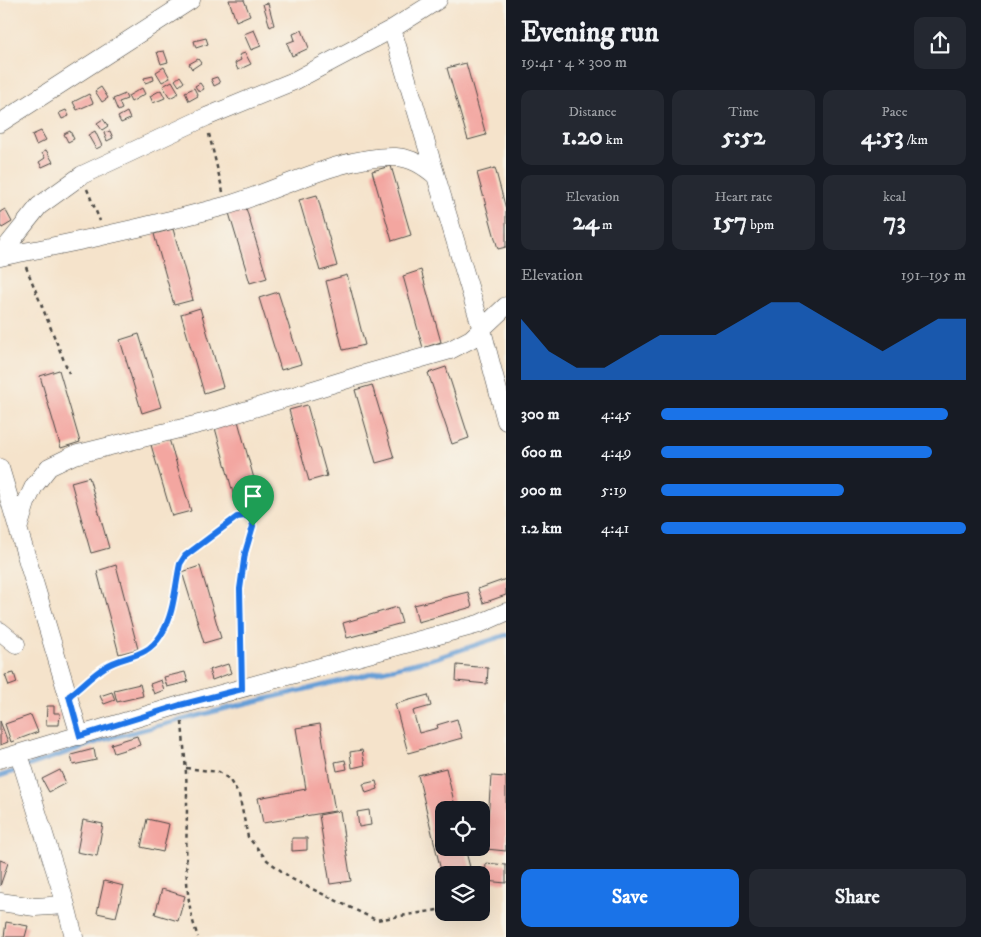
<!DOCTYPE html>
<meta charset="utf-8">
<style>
:root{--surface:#171b24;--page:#242831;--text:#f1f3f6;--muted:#9ea1a6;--accent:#1a73e8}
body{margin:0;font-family:"IM FELL DW Pica",serif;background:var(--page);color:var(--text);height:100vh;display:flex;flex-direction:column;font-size:19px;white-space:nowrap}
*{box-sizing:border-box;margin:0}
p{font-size:16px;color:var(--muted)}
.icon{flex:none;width:28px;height:28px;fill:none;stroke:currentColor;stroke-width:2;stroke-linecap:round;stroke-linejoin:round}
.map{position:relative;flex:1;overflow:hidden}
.details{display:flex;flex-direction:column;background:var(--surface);width:475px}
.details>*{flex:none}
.fabs{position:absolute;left:435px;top:801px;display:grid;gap:10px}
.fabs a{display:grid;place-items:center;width:55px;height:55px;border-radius:10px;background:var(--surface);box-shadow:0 5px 20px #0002;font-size:25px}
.pin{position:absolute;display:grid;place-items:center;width:42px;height:42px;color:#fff;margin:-51px -21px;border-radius:50% 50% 50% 0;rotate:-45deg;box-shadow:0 0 5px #0007}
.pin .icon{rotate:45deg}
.round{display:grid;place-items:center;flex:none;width:52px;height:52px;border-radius:10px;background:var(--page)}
.headline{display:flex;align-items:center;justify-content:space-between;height:85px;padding:0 15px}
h1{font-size:28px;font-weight:700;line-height:38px}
.figures{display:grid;grid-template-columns:repeat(3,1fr);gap:8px;height:85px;padding:5px 15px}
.figures div{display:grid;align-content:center;border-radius:10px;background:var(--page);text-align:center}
.figures b{font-size:25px;font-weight:700}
.figures small{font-size:14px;font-weight:400}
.figures p{font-size:14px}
.chart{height:140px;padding:10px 15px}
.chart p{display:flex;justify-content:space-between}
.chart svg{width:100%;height:90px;margin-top:5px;fill:var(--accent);opacity:.7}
.action{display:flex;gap:10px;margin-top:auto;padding:10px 15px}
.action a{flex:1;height:58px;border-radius:10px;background:var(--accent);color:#fff;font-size:20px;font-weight:700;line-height:58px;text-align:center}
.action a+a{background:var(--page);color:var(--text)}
ul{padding:0 15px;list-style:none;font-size:16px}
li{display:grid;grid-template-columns:80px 60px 1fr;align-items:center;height:38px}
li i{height:12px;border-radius:6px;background:var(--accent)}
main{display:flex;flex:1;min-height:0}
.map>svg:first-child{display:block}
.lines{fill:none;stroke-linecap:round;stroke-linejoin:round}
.stream{stroke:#689fd6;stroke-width:4.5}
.building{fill:#f3a6a0}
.minor-casing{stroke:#494743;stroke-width:19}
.path{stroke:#494743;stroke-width:2.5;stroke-dasharray:4 4;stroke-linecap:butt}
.minor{stroke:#fff;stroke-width:18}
.route-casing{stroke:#fff;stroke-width:10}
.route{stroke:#1a73e8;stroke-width:6}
</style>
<main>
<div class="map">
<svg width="506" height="937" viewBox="0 0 506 937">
<rect width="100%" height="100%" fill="#f7f3e8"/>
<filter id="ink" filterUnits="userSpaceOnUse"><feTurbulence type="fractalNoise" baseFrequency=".02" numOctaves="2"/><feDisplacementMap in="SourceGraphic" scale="10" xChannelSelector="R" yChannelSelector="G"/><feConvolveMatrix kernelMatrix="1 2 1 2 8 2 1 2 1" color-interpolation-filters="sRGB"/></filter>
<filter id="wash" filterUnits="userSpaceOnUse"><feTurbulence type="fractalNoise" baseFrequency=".0096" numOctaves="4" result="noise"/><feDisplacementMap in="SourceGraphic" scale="20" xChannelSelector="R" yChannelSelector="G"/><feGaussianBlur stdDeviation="1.12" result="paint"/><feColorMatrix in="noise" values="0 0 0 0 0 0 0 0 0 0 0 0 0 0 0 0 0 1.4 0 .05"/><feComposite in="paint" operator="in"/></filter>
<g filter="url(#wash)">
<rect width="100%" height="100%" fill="#f5e3cb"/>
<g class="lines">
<path class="stream" d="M28 766 103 740 232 707 436 658 506 635
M0 776 21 769"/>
</g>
<g id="blocks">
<path class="building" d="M229 0H244L250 15 236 21Z
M268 3 274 25 270 27 263 4Z
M254 30 261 46 251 50 244 34Z
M302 30 309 48 292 56 287 43 295 40 293 34Z
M206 38 208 44 196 48 194 41Z
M164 51 168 62 161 64 157 52Z
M245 53 251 64 238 70 235 63 241 60 239 55Z
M198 59 201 63 192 69 189 64Z
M466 63 486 135 468 140 447 68Z
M164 67 170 78 162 82 156 72Z
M153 76 154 80 145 83 144 78Z
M180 76 184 82 179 86 175 80Z
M217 77 220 83 214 86 211 79Z
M172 81 179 93 170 98 163 86Z
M200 83 204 89 199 92 195 86Z
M101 87 108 98 102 102 95 91Z
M142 88 145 94 131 102 128 96Z
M194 88 198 96 189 101 185 92Z
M161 90 165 98 153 103 150 96Z
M89 94 93 103 77 110 73 102Z
M125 94 127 99 119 102 122 109 118 111 113 99Z
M66 110 69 116 62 119 59 113Z
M127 112 130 119 121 123 118 117Z
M103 119 108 126 102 130 97 123Z
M41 131 46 140 36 145 32 135Z
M70 131 74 139 68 142 64 134Z
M95 131 102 146 96 149 88 135Z
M110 131 113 138 107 141 104 133Z
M46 150 53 162 42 167 39 162 45 158 42 153Z
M391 166 411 235 392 241 372 171Z
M495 168 506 209V247L498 249 477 173Z
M317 195 337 266 320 271 299 200Z
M246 208 267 278 250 283 229 213Z
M5 209 12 222 2 228 0 225V212Z
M173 229 193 300 174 305 154 234Z
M421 270 441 342 423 348 403 276Z
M347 275 365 345 343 350 326 281Z
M278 292 301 364 281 370 259 298Z
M200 308 223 387 204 393 181 314Z
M139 334 161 407 142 413 120 340Z
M446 367 469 438 452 444 428 373Z
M59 370 80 442 61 448 40 376Z
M372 385 394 458 376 463 355 390Z
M307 405 327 476 309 481 289 410Z
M238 421 258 493 235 500 215 428Z
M169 439 191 511 172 516 151 445Z
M89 477 109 548 91 553 71 482Z
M116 565 138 649 119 654 97 571Z
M200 566 221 638 204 643 182 572Z
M506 579V595L483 603 478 589Z
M468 592 472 607 418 622 414 605Z
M397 607 402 623 347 638 343 623Z
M228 664 231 673 212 680 209 670Z
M457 665 488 668 487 684 456 681Z
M185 672 188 682 167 687 164 677Z
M14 673 17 683 9 686 5 675Z
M161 680 164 690 154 694 150 684Z
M140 684 143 696 117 702 114 690Z
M112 692 115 700 104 704 100 696Z
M428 695 431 706 413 711 419 733 438 728 437 725 457 719 462 738 408 753 395 704Z
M47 706H54V713H60L59 725H46Z
M31 715 38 732 11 742 5 724Z
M0 721 8 742 0 745Z
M320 724 335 811 263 823 258 798 306 789 296 728Z
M137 736 140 745 114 753 111 744Z
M94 749 96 760 73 765 71 755Z
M362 750 365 765 352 768 350 752Z
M345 760 347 769 337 771 335 762Z
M446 768 456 810H444V848H465L472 875H444L443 879 418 775Z
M60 770 66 783 49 792 42 779Z
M491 776 506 777V851L486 849Z
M376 781 378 789 366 793 363 784Z
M369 810 371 825 359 827 357 812Z
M340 811 351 881 330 884 319 815Z
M147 819 169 824 163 852 141 847Z
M83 820 103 824 97 856 77 852Z
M292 838H307V850L292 851Z
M0 860 8 863 0 886Z
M486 863 506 865V883L485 881Z
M104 881 124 886 116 917 97 913Z
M162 889 185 896 178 921 155 914Z
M6 922 28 926 25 937H4Z"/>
</g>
</g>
<g filter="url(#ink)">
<use href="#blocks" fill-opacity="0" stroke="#494743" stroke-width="1"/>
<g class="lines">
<g class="minor-casing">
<path id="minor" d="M392 29 482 330 506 421
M0 123 191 0
M0 255 39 206 82 175 206 117 294 81 392 29 438 0
M0 257C15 253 30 251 45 248 105 236 166 222 225 206 278 191 341 155 396 157 412 158 424 166 436 176
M0 468 80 736
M18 529 26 503 34 486 49 467 74 455 215 420 358 376 450 350 471 339 506 306
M0 631 16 644
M19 754 66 905 74 937
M0 759 180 705 479 624 506 612
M0 902 35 907 66 905"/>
</g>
<path class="path" d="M209 134 223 192
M87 189 100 221
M26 267 69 373
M82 686C89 680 97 671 106 666 115 660 128 660 138 655 172 638 173 596 180 564L185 557 237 517 245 516 251 518 253 526 245 553 241 589 242 672
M182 722C184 749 187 776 187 803 187 847 182 895 198 937
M186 768 219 772 229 779 239 795 248 837 267 860 292 879 376 920 444 909"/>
<use href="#minor" class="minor"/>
</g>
</g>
<g class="lines" filter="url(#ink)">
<g class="route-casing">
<path id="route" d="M245 516 251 518 253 526 245 553 240 589 242 689 180 705 80 736 69 696C81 687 92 675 105 667 125 654 145 660 161 635 174 615 175 587 180 564L185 556 237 517Z"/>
</g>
<use href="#route" class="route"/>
</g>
</svg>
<div class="fabs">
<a><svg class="icon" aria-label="locate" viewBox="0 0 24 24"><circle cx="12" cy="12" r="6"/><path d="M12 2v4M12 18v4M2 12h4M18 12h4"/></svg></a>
<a><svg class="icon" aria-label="layers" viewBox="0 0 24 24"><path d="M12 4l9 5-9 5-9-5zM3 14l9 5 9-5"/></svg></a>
</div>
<div class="pin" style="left:253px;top:526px;background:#1e9e55"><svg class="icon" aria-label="arrive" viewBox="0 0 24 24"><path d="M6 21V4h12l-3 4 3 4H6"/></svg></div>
</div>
<section class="details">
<div class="headline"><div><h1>Evening run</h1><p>19:41 · 4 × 300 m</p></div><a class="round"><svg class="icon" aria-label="share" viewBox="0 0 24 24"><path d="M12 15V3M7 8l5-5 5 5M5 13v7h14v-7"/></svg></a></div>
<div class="figures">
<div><p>Distance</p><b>1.20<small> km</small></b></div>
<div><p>Time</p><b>5:52</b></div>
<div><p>Pace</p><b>4:53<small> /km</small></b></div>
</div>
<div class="figures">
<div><p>Elevation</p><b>24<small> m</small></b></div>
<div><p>Heart rate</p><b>157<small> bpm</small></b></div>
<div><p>kcal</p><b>73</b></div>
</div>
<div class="chart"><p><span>Elevation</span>191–195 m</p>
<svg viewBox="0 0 160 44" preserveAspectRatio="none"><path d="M0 44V14L10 30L20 38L30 38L40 30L50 22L60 22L70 22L80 14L90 6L100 6L110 14L120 22L130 30L140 22L150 14L160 14V44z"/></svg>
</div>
<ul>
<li><b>300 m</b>4:45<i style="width:94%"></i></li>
<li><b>600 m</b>4:49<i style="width:89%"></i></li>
<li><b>900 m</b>5:19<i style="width:60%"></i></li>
<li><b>1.2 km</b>4:41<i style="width:100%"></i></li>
</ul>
<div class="action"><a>Save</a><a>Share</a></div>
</section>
</main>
